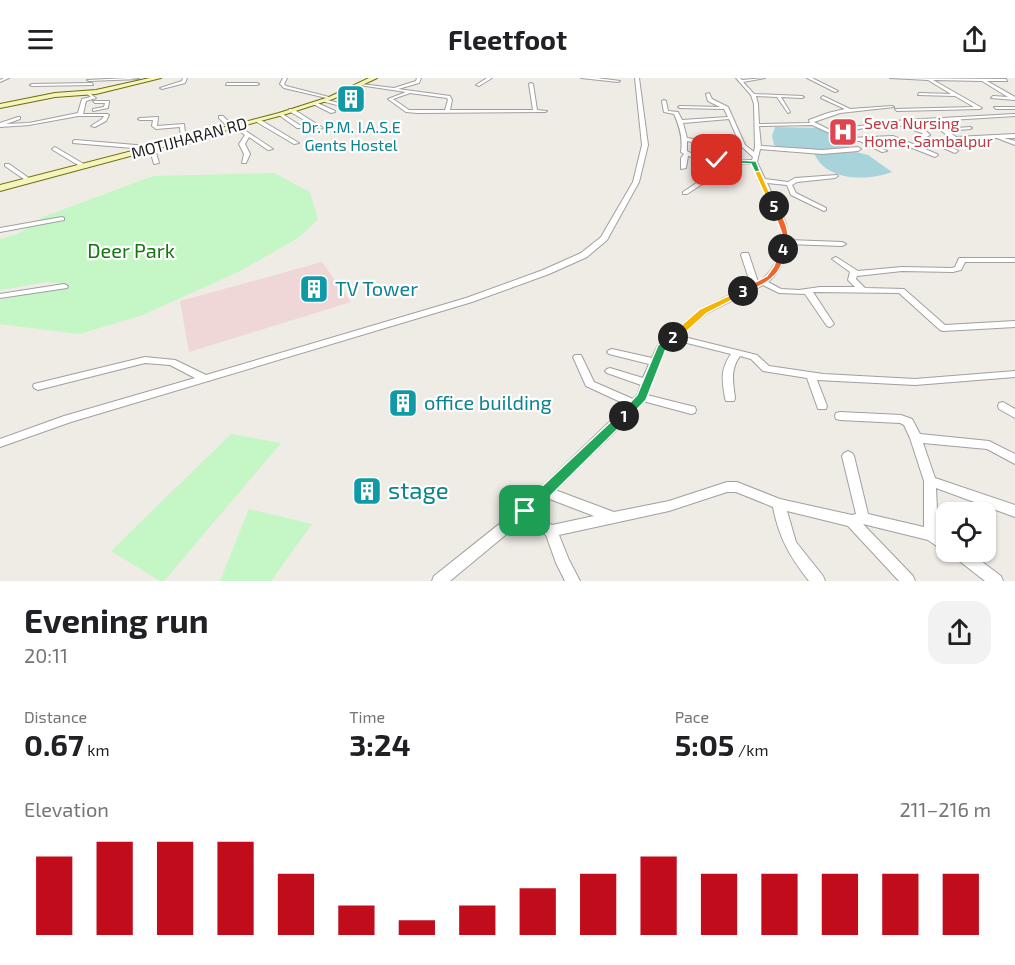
<!DOCTYPE html>
<meta charset="utf-8">
<style>
:root{--surface:#fff;--page:#f2f2f2;--text:#202124;--muted:#757577;--accent:#c10c1c}
body{margin:0;font-family:"Exo 2",sans-serif;background:var(--page);color:var(--text);height:100vh;display:flex;flex-direction:column;font-size:22px;white-space:nowrap}
*{box-sizing:border-box;margin:0}
p{font-size:20px;color:var(--muted)}
.icon{flex:none;width:33px;height:33px;fill:none;stroke:currentColor;stroke-width:2;stroke-linecap:round;stroke-linejoin:round}
.map{position:relative;height:503px;overflow:hidden}
.details{display:flex;flex-direction:column;background:var(--surface);flex:1}
.details>*{flex:none}
.buttons{position:absolute;left:936px;top:424px;display:grid;gap:12px}
.buttons a{display:grid;place-items:center;width:60px;height:60px;border-radius:12px;background:var(--surface);box-shadow:0 2px 4px #0004;font-size:30px}
.pin{position:absolute;display:grid;place-items:center;width:51px;height:51px;color:#fff;margin:-26px;border-radius:12px;box-shadow:0 3px 9px #0006}
.km{position:absolute;width:30px;height:30px;margin:-15px;border-radius:50%;background:#222;color:#fff;font-size:16px;line-height:30px;text-align:center}
.round{display:grid;place-items:center;flex:none;width:63px;height:63px;border-radius:18px;background:var(--page)}
.overview{display:flex;align-items:center;justify-content:space-between;height:102px;padding:0 24px}
h1{font-size:33px;font-weight:700;line-height:45px}
.stats{display:grid;grid-template-columns:repeat(3,1fr);gap:9px;height:102px;padding:6px 24px}
.stats div{display:grid;align-content:center}
.stats b{font-size:30px;font-weight:700}
.stats small{font-size:16px;font-weight:400}
.stats p{font-size:16px}
.chart{height:168px;padding:12px 24px}
.chart p{display:flex;justify-content:space-between}
.chart svg{width:100%;height:108px;margin-top:6px;stroke:var(--accent);stroke-width:6}
header{display:flex;justify-content:space-between;align-items:center;height:78px;padding:0 24px;background:var(--surface);font-size:27px;font-weight:700}
.map>svg:first-child{display:block}
.commercial{fill:#efd6d7}
.park{fill:#c5f6c5}
.water{fill:#a8d3da}
.lines{fill:none;stroke-linecap:round;stroke-linejoin:round}
.street-casing{stroke:#a0a0a0;stroke-width:2}
.secondary-casing{stroke:#6d700c;stroke-width:2}
.street{fill:#fff;fill-rule:evenodd}
.secondary{fill:#f6f4bd;fill-rule:evenodd}
.split-1{fill:#22a559;stroke:#fff;stroke-width:1.5}
.split-2{fill:#22a559;stroke:#fff;stroke-width:1.5}
.split-3{fill:#f5b400;stroke:#fff;stroke-width:1.5}
.split-4{fill:#f0652b;stroke:#fff;stroke-width:1.5}
.split-5{fill:#f0652b;stroke:#fff;stroke-width:1.5}
.split-6{fill:#f5b400;stroke:#fff;stroke-width:1.5}
.split-7{fill:#22a559;stroke:#fff;stroke-width:1.5}
.labels{text-anchor:middle;stroke-width:4.5;stroke-linejoin:round;paint-order:stroke}
.far-health-label{font-size:16px;fill:#be3a42;stroke:#fff;text-anchor:start}
.far-culture-label{font-size:16px;fill:#0d838f;stroke:#fff}
.far-street-label{font-size:16px;fill:#1f1f1f;stroke:#fff}
.park-label{font-size:20px;fill:#137712;stroke:#fff}
.culture-label{font-size:20px;fill:#0d838f;stroke:#fff;text-anchor:start}
.near-culture-label{font-size:24px;fill:#0d838f;stroke:#fff;text-anchor:start}
</style>
<header><svg class="icon" aria-label="menu" viewBox="0 0 24 24"><path d="M4 6h16M4 12h16M4 18h16"/></svg>Fleetfoot<svg class="icon" aria-label="share" viewBox="0 0 24 24"><path d="M12 15V3M7 8l5-5 5 5M5 13v7h14v-7"/></svg></header>
<div class="map">
<svg width="1015" height="503" viewBox="0 0 1015 503">
<rect width="100%" height="100%" fill="#efebe5"/>
<path class="commercial" d="M322 184 351 224 189 274 180 223Z"/>
<path class="park" d="M274 95 310 114 318 141 298 160 238 194 140 238 79 256 0 246V222L73 207 47 204 0 212V161L18 156 43 139 153 98Z
M231 356 281 365 164 503H160L111 473Z
M249 431 312 446 271 503H220Z"/>
<path class="water" d="M775 49 820 50 851 70 828 72 778 69 774 67 772 58Z
M856 74 868 77 892 94C868 103 826 104 814 75Z"/>
<g class="lines">
<g class="street-casing">
<path id="street" d="M4 0H9L0 4V2Z
M129 0 139 1 89 3 87 2Z
M183 0H187L185 5 162 11 160 10 182 3Z
M283 0H287L284 6 286 8 333 20 331 21 284 10 280 6Z
M417 0H421L419 5 398 11 450 18 452 22 450 32H533L529 6 531 5 533 6 537 32 547 33 545 34 418 35 406 34 388 21 406 14 359 7 361 6 394 10 416 3ZM410 15 447 20 448 22 445 32H409L393 21Z
M487 0H492L479 8 476 7Z
M581 0H597L620 3 618 4Z
M635 0H639L648 67 639 104 607 162 587 179 549 196 472 224 71 344 0 369V361L64 338 195 300 170 287 145 285 38 312 34 310 33 308 34 306 145 279 175 282 206 297 466 220 543 192 581 175 601 159 633 104 642 67Z
M736 0H740L742 2 765 0 743 4 754 16 802 18 804 19 802 20 781 19 790 34 788 35 777 19 756 18 758 26 759 46 810 45 809 42 828 35 845 31 821 20 823 18 850 31 892 28 894 29 840 35 814 44 830 52 905 42 1015 36V38L934 43 945 51 970 49 972 50 970 51 948 53 956 59 1015 56V60H1004L1015 63V67L997 60 953 62 929 43 900 45 926 53 930 57 926 59 957 72 958 73 955 75 918 59V57L923 56 922 55 896 46 835 54 850 60 893 58 937 76 938 77 935 79 892 62 867 63 887 73 882 74 860 63H847L812 47 759 48 761 68 822 72 858 69 861 71 858 73 822 76 760 71 757 84 765 101 788 104 795 100 837 97 838 98 835 100 797 104 792 107 796 115 826 130V132L824 133 791 117 787 107 767 105 786 146 788 162 842 164 846 166 842 168 788 166C786 181 780 194 768 204L781 211 799 212 820 209H855L848 202 850 194 832 181 836 179 858 193 902 189 952 190 955 189 959 180H1015V184H965L961 192 953 194 902 193 857 198 856 201 865 210 904 211 945 247 1015 243V249L943 253 940 252 899 215 813 214 834 246 830 249 827 248 805 216 779 215 763 207 707 235 680 258 757 277 769 288 823 296 915 301 1015 293V299L915 307 817 302 827 328 826 331H818L817 328 807 300 763 293 751 281 740 278C730 292 733 304 735 320L734 323H726L725 320C722 302 720 292 731 276L675 262 665 270 647 317 695 329 696 332 695 335 691 336 643 323 622 347 555 412 614 434 669 423 727 404H737L780 421 852 437 856 436 842 378 844 375 848 373 852 375 854 378 868 436 924 449V403L910 360 904 347 900 345 840 342 836 341 835 338 836 335 840 334 901 337 912 341 920 356 989 363 1015 376V386L987 371 923 365 935 400 1015 427V439L936 410 938 454 946 460V473L941 471 928 462 863 446 913 498 915 503H899L848 448 787 433 796 464 823 498 825 503H809C790 479 779 460 773 429L736 414H727L669 433 559 457 569 482 580 503H565L556 485 546 457 521 444 450 503H432L434 498 513 435 514 432 521 429 627 327 586 308 573 279 575 277H581L594 304 633 321 637 317 641 307 607 295 605 293 607 291 610 290 643 300 649 286 609 276 607 274 609 272 612 271 652 280 658 267 701 231 751 207 741 177 742 175H748L749 177 758 204C776 193 786 167 780 146 775 132 766 117 760 104L758 102 759 101 752 86 719 85 715 98 687 116H683V114L710 96 714 84 688 78 686 90 681 91V80L684 76 681 74C683 60 680 49 674 36L664 34 662 23 664 22 666 23 668 33 678 34 682 42 728 39 724 31 680 30 678 29 680 28 720 29 708 23 706 16 709 15 712 21 728 29 745 67 754 74 755 69 754 26 751 17ZM729 41 740 66 707 63 687 60 683 45ZM687 63 707 67 742 69 753 79 752 82C730 82 706 84 687 73ZM547 420 594 438 552 447 531 436Z
M807 0H812L838 13 835 14Z
M890 0 1006 1 1007 3H987L1015 19V22L991 20 993 18 1008 19 982 3 933 2 982 30 980 31 897 33 895 31 974 29 955 18 918 17 919 15 951 16 928 2Z
M92 5 93 7 32 8 30 7 32 6Z
M227 5H257L259 6 257 7H226Z
M88 14 96 20 86 23 83 36H107L109 37 106 43 95 49 91 48 102 41 104 38H78L29 47 0 49V45L18 39H20V41L6 46 29 45 78 35 82 21 91 19 86 15Z
M324 21 346 27V28L344 29 322 23Z
M93 23H109L108 30 93 33V31L104 29 105 25H95Z
M315 24 335 33V34L331 35 313 26Z
M994 29H1015V31H996Z
M289 31H293L323 50 319 51 289 33Z
M281 35 301 48V50H297L279 37Z
M219 38H223L233 48 237 47 273 71 268 72 249 59 245 66 250 76 246 85H242L244 76 239 66 245 57 233 49 229 50 219 40Z
M158 39 157 48 184 46 186 63 181 62 180 49 156 51 152 48 153 42H140L138 41 140 40Z
M255 41H259L299 65 294 66 255 43Z
M75 62 148 68 155 71 159 85 154 86 150 72 145 71 73 65V63Z
M55 69 87 88 88 89 83 90 53 72 52 71Z
M5 86H9L33 103 28 104 5 88Z
M62 139 64 140V142L0 154V150Z
M64 206 68 208 67 210 0 220V216Z
M1003 324 1015 331V340L999 331 998 328 999 325Z
M951 474H969L1001 498 1003 503H985L953 478Z"/>
</g>
<g class="secondary-casing">
<path id="secondary" d="M150 0H161L96 16 55 19 0 30V26L55 15 96 12Z
M369 0H377L333 21 283 37 0 113V107L279 35 329 19Z"/>
</g>
<use href="#street" class="street"/>
<use href="#secondary" class="secondary"/>
</g>
<path class="split-1" d="M624 334 628 335V341L530 438H520L518 433 520 429 620 335Z"/>
<path class="split-2" d="M673 256 678 259 666 271 646 322 628 341H620V335L637 317 658 267Z"/>
<path class="split-3" d="M743 211 747 213 746 215 707 235 677 262H670V257L700 231Z"/>
<path class="split-4" d="M780 169 787 171C782 191 776 200 758 209 752 212 747 216 740 215V212L767 198 774 188Z"/>
<path class="split-5" d="M771 126H776C785 142 792 155 786 173L779 171 782 156Z"/>
<path class="split-6" d="M757 91 760 93 776 129 770 128 754 93Z"/>
<path class="split-7" d="M715 81 756 83 760 93 755 94 751 86 717 84Z"/>
<defs>
<g id="building-square" transform="scale(1.5)"><rect x="-9" y="-9" width="18" height="18" rx="4" fill="#0f9aa8" stroke="#fff"/><path d="M-4-6H4V6H1V3H-1V6H-4ZM-2.5-4.3h1.7v1.8h-1.7ZM.8-4.3h1.7v1.8H.8ZM-2.5-1h1.7V.8h-1.7ZM.8-1h1.7V.8H.8Z" fill="#fff"/></g>
<g id="hospital-square" transform="scale(1.5)"><rect x="-9" y="-9" width="18" height="18" rx="4" fill="#e0444e" stroke="#fff"/><path d="M-5-5h3v3.5h4V-5h3V5h-3V1.5h-4V5h-3Z" fill="#fff"/></g>
</defs>
<g fill-rule="evenodd">
<use href="#building-square" x="351" y="21"/>
<use href="#hospital-square" x="843" y="54"/>
<use href="#building-square" x="314" y="211"/>
<use href="#building-square" x="403" y="325"/>
<use href="#building-square" x="367" y="413"/>
</g>
<g class="labels">
<g class="far-health-label">
<text x="864" y="51">Seva Nursing<tspan x="864" dy="18">Home, Sambalpur</tspan></text>
</g>
<g class="far-culture-label">
<text x="351" y="55">Dr. P.M. I.A.S.E<tspan x="351" dy="18">Gents Hostel</tspan></text>
</g>
<g class="far-street-label">
<text transform="translate(189 60) rotate(-15)" y="6">MOTIJHARAN RD</text>
</g>
<g class="park-label">
<text x="131" y="180">Deer Park</text>
</g>
<g class="culture-label">
<text x="335" y="218">TV Tower</text>
<text x="424" y="332">office building</text>
</g>
<g class="near-culture-label">
<text x="388" y="421">stage</text>
</g>
</g>
</svg>
<div class="buttons">
<a><svg class="icon" aria-label="locate" viewBox="0 0 24 24"><circle cx="12" cy="12" r="6"/><path d="M12 2v4M12 18v4M2 12h4M18 12h4"/></svg></a>
</div>
<div class="pin" style="left:525px;top:433px;background:#1e9e55"><svg class="icon" aria-label="arrive" viewBox="0 0 24 24"><path d="M6 21V4h12l-3 4 3 4H6"/></svg></div>
<div class="pin" style="left:717px;top:82px;background:#d93025"><svg class="icon" aria-label="check" viewBox="0 0 24 24"><path d="M5 12l5 5 9-10"/></svg></div>
<b class="km" style="left:624px;top:338px">1</b>
<b class="km" style="left:673px;top:259px">2</b>
<b class="km" style="left:743px;top:213px">3</b>
<b class="km" style="left:783px;top:171px">4</b>
<b class="km" style="left:774px;top:128px">5</b>
</div>
<section class="details">
<div class="overview"><div><h1>Evening run</h1><p>20:11</p></div><a class="round"><svg class="icon" aria-label="share" viewBox="0 0 24 24"><path d="M12 15V3M7 8l5-5 5 5M5 13v7h14v-7"/></svg></a></div>
<div class="stats">
<div><p>Distance</p><b>0.67<small> km</small></b></div>
<div><p>Time</p><b>3:24</b></div>
<div><p>Pace</p><b>5:05<small> /km</small></b></div>
</div>
<div class="chart"><p><span>Elevation</span>211–216 m</p>
<svg viewBox="0 0 160 44" preserveAspectRatio="none"><path d="M5 44V12M15 44V6M25 44V6M35 44V6M45 44V19M55 44V32M65 44V38M75 44V32M85 44V25M95 44V19M105 44V12M115 44V19M125 44V19M135 44V19M145 44V19M155 44V19"/></svg>
</div>
</section>
